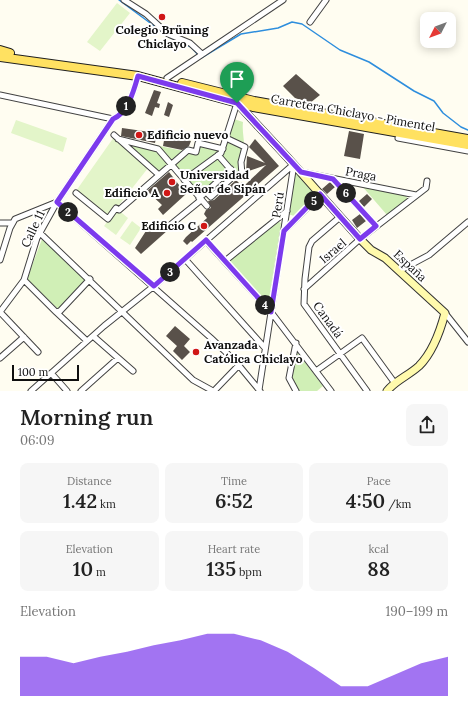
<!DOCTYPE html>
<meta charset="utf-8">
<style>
:root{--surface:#fff;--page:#f6f6f6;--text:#222;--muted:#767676;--accent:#7c3aed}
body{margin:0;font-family:Lora,serif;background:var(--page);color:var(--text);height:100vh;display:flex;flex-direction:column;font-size:15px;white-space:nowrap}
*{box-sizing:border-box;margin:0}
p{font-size:13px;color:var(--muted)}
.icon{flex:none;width:22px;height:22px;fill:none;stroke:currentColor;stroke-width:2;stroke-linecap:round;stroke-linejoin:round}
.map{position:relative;height:391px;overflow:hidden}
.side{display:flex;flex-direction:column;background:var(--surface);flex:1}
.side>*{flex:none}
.needle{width:26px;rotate:228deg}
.buttons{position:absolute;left:420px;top:12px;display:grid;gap:8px}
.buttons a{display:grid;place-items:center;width:36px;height:36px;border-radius:8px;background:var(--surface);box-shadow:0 2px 10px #0003;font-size:20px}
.scale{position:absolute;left:12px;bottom:10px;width:67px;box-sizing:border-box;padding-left:4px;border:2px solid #0f0f0f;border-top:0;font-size:11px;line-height:14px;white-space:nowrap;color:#0f0f0f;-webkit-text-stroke:3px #fff;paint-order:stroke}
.pin{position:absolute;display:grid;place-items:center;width:34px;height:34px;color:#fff;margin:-41px -17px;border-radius:50% 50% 50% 0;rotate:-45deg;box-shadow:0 0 4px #0007}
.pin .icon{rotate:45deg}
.km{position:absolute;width:20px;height:20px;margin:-10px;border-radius:50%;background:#222;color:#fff;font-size:11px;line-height:20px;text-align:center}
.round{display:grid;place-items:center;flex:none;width:42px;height:42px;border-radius:8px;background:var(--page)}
.overview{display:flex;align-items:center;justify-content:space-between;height:68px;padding:0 20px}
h1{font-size:22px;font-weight:600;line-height:30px}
.stats{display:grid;grid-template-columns:repeat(3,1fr);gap:6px;height:68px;padding:4px 20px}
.stats div{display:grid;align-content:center;border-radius:8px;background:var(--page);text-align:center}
.stats b{font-size:20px;font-weight:600}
.stats small{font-size:11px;font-weight:400}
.stats p{font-size:11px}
.chart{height:112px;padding:8px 20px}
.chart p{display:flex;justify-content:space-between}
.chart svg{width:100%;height:72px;margin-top:4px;fill:var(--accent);opacity:.7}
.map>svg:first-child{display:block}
.green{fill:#d0efb6}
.pitch{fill:#e3f5c9}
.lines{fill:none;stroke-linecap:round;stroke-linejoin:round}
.stream{stroke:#2e8edd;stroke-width:1.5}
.building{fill:#59514a}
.street-casing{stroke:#424242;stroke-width:7}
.secondary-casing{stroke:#313131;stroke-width:9}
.primary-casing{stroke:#202020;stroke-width:10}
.street{stroke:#fff;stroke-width:5}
.secondary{stroke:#fffaac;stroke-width:7}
.primary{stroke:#ffe161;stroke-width:8}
.route-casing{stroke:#fff;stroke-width:8}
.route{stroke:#7c3aed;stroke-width:5}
.poi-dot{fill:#d01716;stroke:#fff;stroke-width:1.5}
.labels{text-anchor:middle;stroke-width:4;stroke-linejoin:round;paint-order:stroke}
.poi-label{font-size:12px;font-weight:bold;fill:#0f0f0f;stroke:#fff;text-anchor:start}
.street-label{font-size:12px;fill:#0f0f0f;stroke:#fff}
</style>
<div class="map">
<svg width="468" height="391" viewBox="0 0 468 391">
<rect width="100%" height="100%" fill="#fffdf1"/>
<path class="green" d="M231 118 243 122C242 131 244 137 244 145 244 156 238 161 240 174L238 176 219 154Z
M123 138 197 154 199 145 219 149 217 155 236 177 213 199 205 191 199 195 172 163 158 174 123 142Z
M297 172 316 195 294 216 288 214 295 173Z
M362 186 405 194 408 200 387 215Z
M277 221 281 223 269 303 266 304 231 264 230 260Z
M42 239 86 280 58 309 27 279Z
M298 353 323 386 317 391H299L292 382 296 354Z"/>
<path class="pitch" d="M117 3 130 13 100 51 87 42Z
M16 120 67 138 63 152 11 133Z
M114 137 148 168 108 219 76 191Z
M117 209 128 218 116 235 104 226Z
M132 221 141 228 130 245 120 238Z"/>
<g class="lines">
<path class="stream" d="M119 0 161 31
M169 37 191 47 201 58 241 34 278 28 292 22 302 24 340 50 369 62 414 91 434 101 443 113 461 127 468 130"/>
</g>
<path class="building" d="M296 74 320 95 310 103 295 98 283 86Z
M154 90 161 92 157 103 160 104 159 108 155 107 152 116 145 113Z
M168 102 173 105 169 117 164 115Z
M122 128 157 133 155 143 121 136Z
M349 131 364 134 360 159 344 156Z
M165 135 191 141 189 146 182 150 163 146Z
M255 139 279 166 192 242 191 241 187 245 183 241 186 237 207 218 204 214 206 210 211 208 208 201 214 200 236 180 240 184 242 182 245 185 266 165 246 172 247 156 265 163 249 147Z
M169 172 186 194 163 215 158 209 162 205 147 191Z
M330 182 335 187 327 194 322 189Z
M367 194 372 199 364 207 359 201Z
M360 214 366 221 357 228 352 220Z
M153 220 157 224 160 222 168 230 141 254 135 248Z
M175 326 190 339 184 346 190 352 182 360 173 351 177 346 166 336Z"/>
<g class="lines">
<g class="street-casing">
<path id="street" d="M124 0 146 14 168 34 190 43 202 54
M310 22 326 0
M167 78 283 0
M0 95 113 119
M114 135 159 175
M398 138 468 151
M118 139 158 149 207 206
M218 155 232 171
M301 172 416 195
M333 179 376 226
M184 180 221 153 237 103
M206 192 231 169
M76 193 108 219 116 208 119 210 188 150 196 152 198 143 223 149
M199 198 206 192 211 197 235 175H242L241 162 245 147 226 138
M340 217 312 241 309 247 305 279 304 304 367 391
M0 223H12
M169 226 201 200
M284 231 321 194
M40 233 193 380 213 391
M206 241 271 312 331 391
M185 259 265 348
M0 260 10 228 15 219 57 202 211 338 236 362 260 391
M225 261 287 211
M399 271 429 255 468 222
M24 280 56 312 60 311 90 279
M304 289 360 239 426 188 427 181
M0 312 24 280 37 238 57 202 113 119C128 113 134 90 138 76
M0 312 38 352
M56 312 87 341
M445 313 468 342
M93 336 133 371
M296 343 289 378 296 391
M0 358 24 337
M316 371 362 338 394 382
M51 373 67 391
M259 390 294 164
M31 391 104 326 154 286 294 164
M81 391 118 358
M214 391 239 365"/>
</g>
<g class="secondary-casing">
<path id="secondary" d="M237 103 287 157 360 239 371 250 385 258 445 313C440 332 433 352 419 366 408 376 396 380 387 391"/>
</g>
<g class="primary-casing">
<path id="primary" d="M0 50 10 53
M0 57 138 76 253 107 468 145
M182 83 254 101 468 139"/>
</g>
<use href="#street" class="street"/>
<use href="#secondary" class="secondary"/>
<use href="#primary" class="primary"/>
</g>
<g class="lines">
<g class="route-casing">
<path id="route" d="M138 76 237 103 301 172 333 179 376 226 360 239 320 194 284 231 271 312 206 240 154 286 57 202 113 119C128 113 134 90 138 76Z"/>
</g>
<use href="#route" class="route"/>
</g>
<g class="poi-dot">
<circle cx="162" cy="17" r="4"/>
<circle cx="139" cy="135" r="4"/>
<circle cx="172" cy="182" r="4"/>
<circle cx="167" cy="193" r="4"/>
<circle cx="204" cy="226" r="4"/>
<circle cx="196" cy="352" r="4"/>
</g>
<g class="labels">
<g class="poi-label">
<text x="162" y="34" text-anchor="middle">Colegio Brüning<tspan x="162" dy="14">Chiclayo</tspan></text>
<text x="147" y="139">Edificio nuevo</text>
<text x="180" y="179">Universidad<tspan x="180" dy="14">Señor de Sipán</tspan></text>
<text x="159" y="197" text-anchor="end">Edificio A</text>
<text x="196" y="230" text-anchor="end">Edificio C</text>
<text x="204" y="349">Avanzada<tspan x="204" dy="14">Católica Chiclayo</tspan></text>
</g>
<g class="street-label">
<text transform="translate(353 113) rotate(10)" y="4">Carretera Chiclayo - Pimentel</text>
<text transform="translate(361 174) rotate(11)" y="4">Praga</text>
<text transform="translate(278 205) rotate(-81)" y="4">Perú</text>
<text transform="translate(33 229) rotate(-65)" y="4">Calle 11</text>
<text transform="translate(333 251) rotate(-41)" y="4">Israel</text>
<text transform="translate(410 266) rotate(43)" y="4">España</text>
<text transform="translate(328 320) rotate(54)" y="4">Canadá</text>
</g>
</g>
</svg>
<div class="buttons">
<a><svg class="needle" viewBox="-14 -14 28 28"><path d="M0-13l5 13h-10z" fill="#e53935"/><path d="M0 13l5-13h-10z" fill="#767676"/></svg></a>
</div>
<div class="scale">100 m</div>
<div class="pin" style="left:237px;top:103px;background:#1e9e55"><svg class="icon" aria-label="arrive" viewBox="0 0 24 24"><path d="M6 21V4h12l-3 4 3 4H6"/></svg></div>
<b class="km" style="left:126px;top:106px">1</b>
<b class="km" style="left:68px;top:212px">2</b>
<b class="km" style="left:170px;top:272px">3</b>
<b class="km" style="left:265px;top:305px">4</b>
<b class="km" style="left:314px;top:201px">5</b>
<b class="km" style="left:346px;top:193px">6</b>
</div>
<section class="side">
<div class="overview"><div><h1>Morning run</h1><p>06:09</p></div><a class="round"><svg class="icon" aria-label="share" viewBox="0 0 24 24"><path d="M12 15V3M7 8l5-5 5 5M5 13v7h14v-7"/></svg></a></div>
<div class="stats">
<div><p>Distance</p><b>1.42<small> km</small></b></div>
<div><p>Time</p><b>6:52</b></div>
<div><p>Pace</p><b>4:50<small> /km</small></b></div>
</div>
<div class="stats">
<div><p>Elevation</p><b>10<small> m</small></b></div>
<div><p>Heart rate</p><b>135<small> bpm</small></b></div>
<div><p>kcal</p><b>88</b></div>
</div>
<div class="chart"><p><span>Elevation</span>190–199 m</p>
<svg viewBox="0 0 160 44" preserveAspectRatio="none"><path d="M0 44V20L10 20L20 24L30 20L40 17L50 13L60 10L70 6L80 6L90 10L100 17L110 27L120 38L130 38L140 31L150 24L160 20V44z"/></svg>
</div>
</section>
